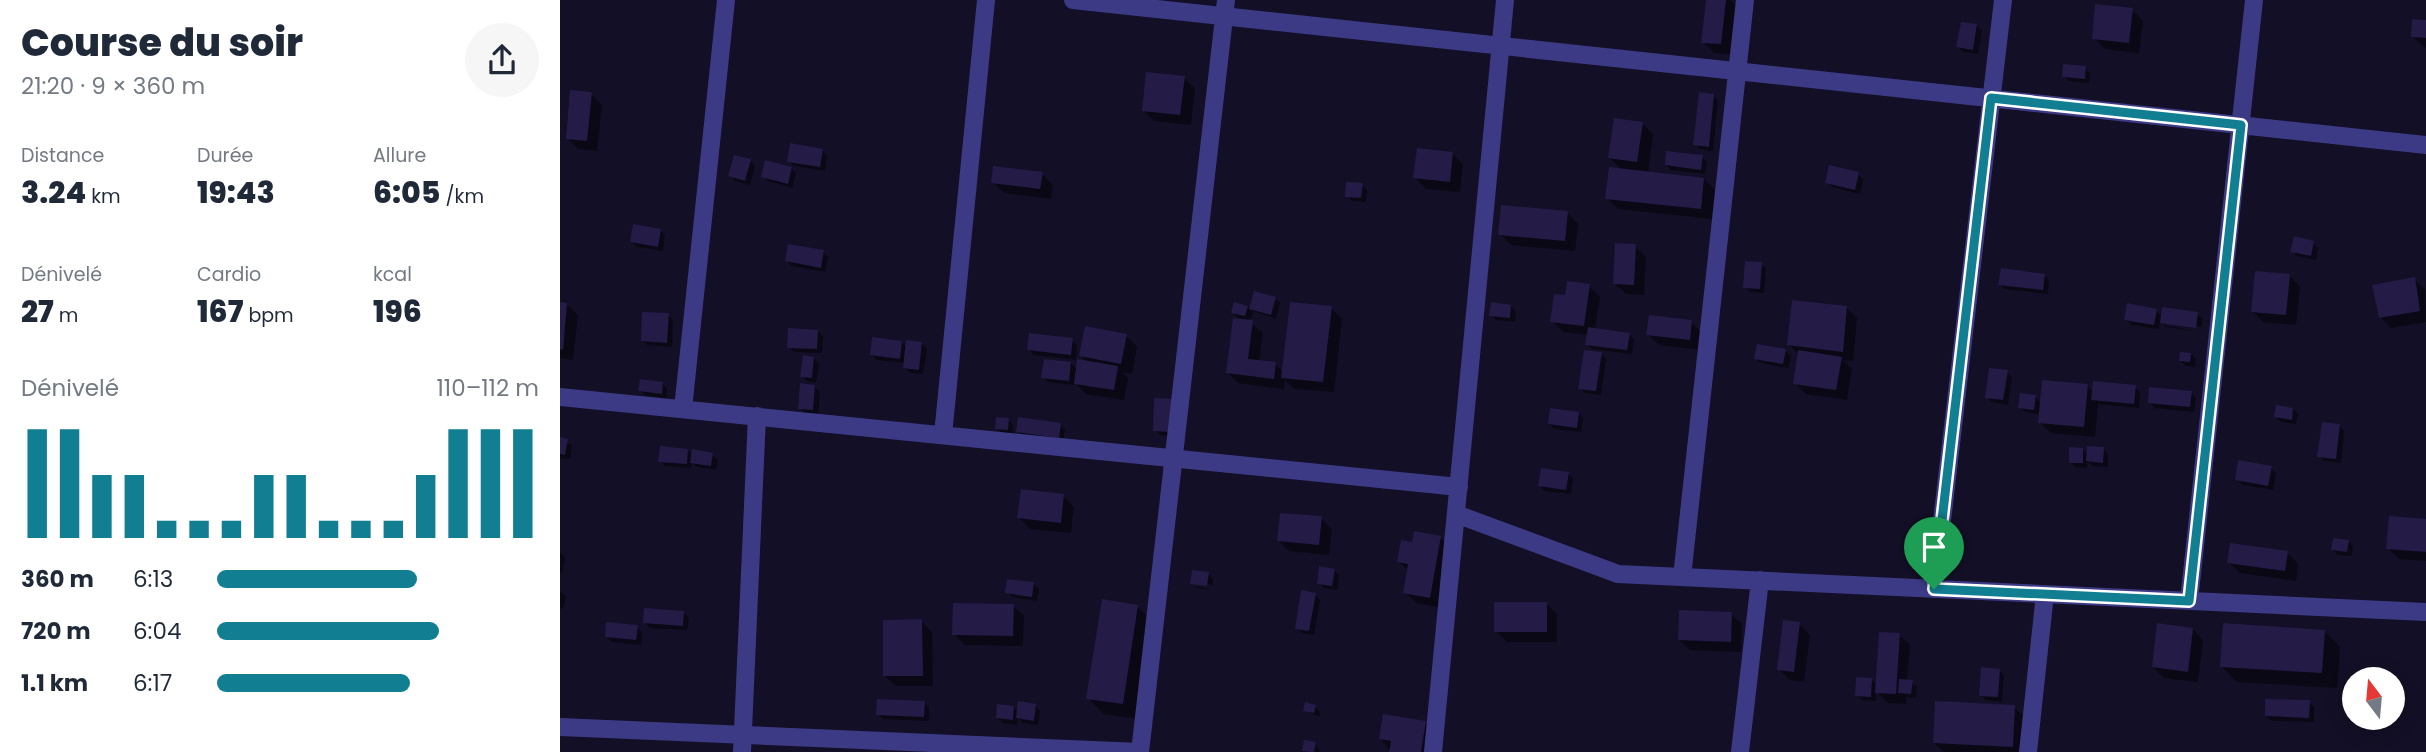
<!DOCTYPE html>
<html lang="fr">
<meta charset="utf-8">
<style>
:root{--surface:#fff;--page:#f6f6f7;--text:#1f2937;--muted:#747a83;--accent:#117e91}
body{margin:0;font-family:Poppins,sans-serif;background:var(--page);color:var(--text);height:100vh;display:flex;flex-direction:column;font-size:26px;white-space:nowrap}
*{box-sizing:border-box;margin:0}
p{font-size:23px;color:var(--muted)}
.icon{flex:none;width:38px;height:38px;fill:none;stroke:currentColor;stroke-width:2;stroke-linecap:round;stroke-linejoin:round}
.map{position:relative;flex:1;overflow:hidden}
.drawer{display:flex;flex-direction:column;background:var(--surface);width:560px}
.drawer>*{flex:none}
.needle{width:46px;rotate:344deg}
.fabs{position:absolute;left:1782px;top:667px;display:grid;gap:14px}
.fabs a{display:grid;place-items:center;width:63px;height:63px;border-radius:50%;background:var(--surface);box-shadow:0 4px 18px #0003;font-size:35px}
.pin{position:absolute;display:grid;place-items:center;width:60px;height:60px;color:#fff;margin:-72px -30px;border-radius:50% 50% 50% 0;rotate:-45deg;box-shadow:0 0 7px #0007}
.pin .icon{rotate:45deg}
.round{display:grid;place-items:center;flex:none;width:74px;height:74px;border-radius:37px;background:var(--page)}
.overview{display:flex;align-items:center;justify-content:space-between;height:119px;padding:0 21px}
h1{font-size:38px;font-weight:800;line-height:52px}
.metrics{display:grid;grid-template-columns:repeat(3,1fr);gap:10px;height:119px;padding:7px 21px}
.metrics div{display:grid;align-content:center}
.metrics b{font-size:30px;font-weight:800}
.metrics small{font-size:19px;font-weight:400}
.metrics p{font-size:19px}
.chart{height:196px;padding:14px 21px}
.chart p{display:flex;justify-content:space-between}
.chart svg{width:100%;height:126px;margin-top:7px;stroke:var(--accent);stroke-width:6}
ul{padding:0 21px;list-style:none;font-size:23px}
li{display:grid;grid-template-columns:112px 84px 1fr;align-items:center;height:52px}
li i{height:18px;border-radius:9px;background:var(--accent)}
main{display:flex;flex:1;min-height:0}
.map>svg:first-child{display:block}
.shadow{fill:#0007}
.building{fill:#241b47}
.lines{fill:none;stroke-linecap:round;stroke-linejoin:round}
.minor{stroke:#3d3a85;stroke-width:18}
.route-casing{stroke:#fff;stroke-width:14}
.route{stroke:#117e91;stroke-width:9}
</style>
<main>
<section class="drawer">
<div class="overview"><div><h1>Course du soir</h1><p>21:20 · 9 × 360 m</p></div><a class="round"><svg class="icon" aria-label="share" viewBox="0 0 24 24"><path d="M12 15V3M7 8l5-5 5 5M5 13v7h14v-7"/></svg></a></div>
<div class="metrics">
<div><p>Distance</p><b>3.24<small> km</small></b></div>
<div><p>Durée</p><b>19:43</b></div>
<div><p>Allure</p><b>6:05<small> /km</small></b></div>
</div>
<div class="metrics">
<div><p>Dénivelé</p><b>27<small> m</small></b></div>
<div><p>Cardio</p><b>167<small> bpm</small></b></div>
<div><p>kcal</p><b>196</b></div>
</div>
<div class="chart"><p><span>Dénivelé</span>110–112 m</p>
<svg viewBox="0 0 160 44" preserveAspectRatio="none"><path d="M5 44V6M15 44V6M25 44V22M35 44V22M45 44V38M55 44V38M65 44V38M75 44V22M85 44V22M95 44V38M105 44V38M115 44V38M125 44V22M135 44V6M145 44V6M155 44V6"/></svg>
</div>
<ul>
<li><b>360 m</b>6:13<i style="width:62%"></i></li>
<li><b>720 m</b>6:04<i style="width:69%"></i></li>
<li><b>1.1 km</b>6:17<i style="width:60%"></i></li>
</ul>
</section>
<div class="map">
<svg width="1866" height="752" viewBox="0 0 1866 752">
<rect width="100%" height="100%" fill="#130f26"/>
<path class="shadow" d="M1148 0H1171L1177 6 1172 54 1154 53 1143 42Z
M1572 10 1583 21 1579 53 1545 49 1534 38Z
M1866 22V48L1853 37Z
M1417 26 1422 31 1418 54 1403 52 1398 47Z
M1525 68 1530 73 1529 83 1509 81 1504 76Z
M624 78 635 89 631 125 594 121 584 111Z
M31 94 42 105 37 151 18 149 8 138Z
M1153 95 1158 100 1153 151 1140 149 1135 144Z
M1082 123 1093 134 1088 173 1144 179 1155 190 1152 219 1058 209 1047 198 1063 171 1050 158Z
M262 150 267 156 265 171 234 166 229 161Z
M892 153 903 164 900 192 866 189 855 178Z
M1142 157 1147 162 1145 174 1111 170 1106 165Z
M190 161 195 166 190 185 175 181 170 175Z
M231 168 236 173 232 188 208 181 203 176Z
M482 174 493 185 491 199 444 193 433 182Z
M1298 174 1303 179 1300 194 1272 187 1267 182Z
M802 185 807 190 806 202 792 201 787 196Z
M1007 213 1018 224 1015 251 951 245 940 234Z
M100 230 105 235 103 251 77 247 72 242Z
M1753 243 1758 248 1756 260 1737 256 1732 251Z
M1075 246 1086 257 1084 295 1066 294 1055 284Z
M263 252 268 257 265 272 232 266 227 261Z
M1201 264 1206 269 1204 293 1190 292 1185 287Z
M1484 275 1489 281 1488 294 1445 289 1440 284Z
M1730 276 1740 287 1736 325 1703 322 1692 311Z
M1854 279 1865 290 1866 322 1831 328 1820 317Z
M1029 286 1040 297 1035 330 1069 334 1074 340 1072 354 1032 349 1027 344 1028 335 1003 332 992 321 1006 297Z
M695 293 715 298 720 303 716 319 693 311 690 322 703 333 699 362 715 364 724 373 771 308 782 319 774 392 734 389 725 380 724 389 678 383 667 372 681 321 673 312 688 307 691 310Z
M0 304 7 305 18 315 13 360 0 358Z
M951 306 956 312 955 322 936 320 931 315Z
M1287 308 1297 318 1293 361 1283 360 1292 369 1287 400 1246 394 1235 383 1239 355 1229 345Z
M1596 310 1602 317 1637 314 1643 319 1641 327 1605 322V325L1640 332 1607 327 1600 321 1599 329 1571 325 1566 319Z
M108 315 113 320 112 347 87 345 82 340Z
M1131 322 1142 333 1140 350 1099 345 1088 334Z
M258 331 263 337 262 353 234 352 229 347Z
M566 336 577 347 572 374 562 372 568 378 564 400 526 394 514 382V385L488 382 483 377 511 363 518 370 528 363 521 356Z
M512 340 517 345 516 360 474 355 469 350Z
M341 342 347 348 362 344 367 349 363 374 350 373 345 368V363L317 360 312 355Z
M1225 350 1231 356 1228 368 1201 363 1195 358Z
M1041 354 1046 359 1041 395 1025 393 1020 388Z
M1631 354 1636 359 1635 367 1626 366 1621 361Z
M254 358 259 364 256 382 247 381 242 376Z
M1447 372 1452 377 1448 405 1432 402 1427 397Z
M102 383 107 389 106 398 85 395 80 390Z
M1527 386 1533 392 1575 387 1580 392 1579 408 1538 404 1535 437 1491 433 1480 422 1481 414 1465 412 1460 407 1475 397 1482 404Z
M255 387 260 392 258 414 245 413 240 408Z
M1631 393 1636 398 1634 412 1595 408 1590 403Z
M596 400 616 436 600 435 595 430Z
M1733 409 1738 414 1736 424 1721 422 1716 417Z
M1018 413 1023 418 1021 432 994 429 989 424Z
M448 419 453 425V434L442 433 437 428Z
M500 425 505 430 503 442 463 436 458 431Z
M1779 426 1784 431 1781 463 1764 461 1759 456Z
M0 439 12 445 10 459 0 458Z
M1543 448 1548 454V467L1532 466 1527 461V468L1515 467 1510 462 1522 449 1528 455Z
M128 450 133 456 152 455 158 460 156 470 137 467 132 463 131 468 105 466 100 461Z
M1711 468 1716 473 1713 490 1682 485 1677 479Z
M1008 474 1013 479 1011 494 985 491 980 486Z
M503 496 514 507 511 533 470 529 459 518Z
M761 518 772 529 769 555 729 551 719 541Z
M1866 521V561L1839 559 1828 548Z
M880 537 891 548 881 608 856 603 845 592 849 571 839 562 853 544Z
M1788 541 1793 546 1792 556 1778 555 1773 550Z
M0 552 5 558 2 573 0 572Z
M1727 553 1738 564 1736 581 1680 573 1669 563Z
M774 570 779 575 777 590 764 588 759 583Z
M648 574 653 579V585L635 582V586L652 590 637 588 632 583Z
M473 584 479 589 477 601 452 597 447 592Z
M0 591 6 597 3 609 0 608Z
M755 595 760 600 754 635 742 633 737 628Z
M986 603 997 614V642H947L936 631Z
M453 606 464 616 463 646 405 645 394 634Z
M577 606 593 622 578 719 544 714 528 698Z
M124 613 129 618 127 630 90 628 85 622Z
M1171 614 1182 624 1181 652 1130 650 1119 640Z
M361 621 372 632 373 686H336L325 676Z
M1239 624 1250 635 1244 682 1230 680 1219 669Z
M77 627 82 632 81 645 52 642 47 637Z
M1633 629 1643 640 1638 682 1604 678 1593 667Z
M1764 631 1780 647 1777 688 1677 682 1661 666Z
M1339 635 1350 645 1347 681 1357 686 1356 698 1346 697V704L1328 703 1316 691V701L1302 700 1297 695 1312 680 1317 686Z
M1439 670 1444 676 1442 702 1426 700 1421 695Z
M364 702 369 707V721L323 719 318 714Z
M1749 702 1754 707V722L1712 721 1706 716Z
M475 706 480 711 478 725 463 723 458 718 457 725 443 723 437 718 454 707 458 712Z
M755 707 760 712 759 717 745 710Z
M1454 707 1470 723 1469 752H1384L1374 743Z
M865 723 876 734 873 752H830L821 739Z
M755 743 760 752 744 751Z"/>
<path class="building" d="M1146 0H1166L1161 44 1141 43Z
M1535 4 1573 8 1569 43 1532 39Z
M1852 19 1866 20V38L1851 37Z
M1401 22 1417 24 1413 50 1396 47Z
M1503 64 1526 66 1525 79 1502 77Z
M586 72 625 76 620 115 582 111Z
M10 90 32 92 27 141 6 139Z
M1139 92 1154 94 1149 147 1133 145Z
M1054 118 1083 122 1077 162 1048 158Z
M230 143 263 149 260 167 227 162Z
M857 148 893 152 890 182 853 178Z
M1106 151 1143 155 1141 170 1105 165Z
M174 155 191 159 185 181 168 176Z
M205 160 232 167 228 184 201 177Z
M1269 165 1299 172 1295 190 1265 183Z
M433 166 483 172 480 189 431 183Z
M1049 167 1144 178 1141 209 1045 199Z
M786 182 803 183 801 198 785 197Z
M941 205 1008 211 1005 241 938 235Z
M73 224 101 229 98 247 70 242Z
M1734 236 1754 241 1751 256 1730 252Z
M1055 243 1076 244 1074 285 1053 284Z
M228 244 264 250 261 268 225 261Z
M1185 261 1202 262 1200 289 1183 288Z
M1441 268 1485 274 1483 290 1438 285Z
M1695 271 1730 274 1726 315 1691 312Z
M1855 277 1860 311 1819 318 1812 285Z
M1007 281 1030 284 1024 326 990 322 994 294 1005 295Z
M694 291 716 297 711 315 689 309Z
M1232 300 1287 306 1283 352 1227 345Z
M0 302 7 303 3 350 0 349Z
M674 302 688 306 685 316 671 313Z
M730 302 772 306 763 382 721 378Z
M931 302 951 305 950 318 929 316Z
M1567 303 1597 309 1594 325 1564 320Z
M1602 307 1638 312 1636 328 1600 323Z
M82 312 109 313 107 343 81 341Z
M1089 315 1132 320 1130 340 1086 335Z
M673 318 693 320 688 359 716 362 714 379 666 373Z
M525 326 567 334 561 364 519 356Z
M1028 327 1070 333 1067 350 1025 345Z
M228 328 258 330 257 349 227 348Z
M469 333 513 338 511 355 467 350Z
M312 337 342 341 340 359 310 355Z
M346 340 362 342 359 370 343 368Z
M1197 344 1226 349 1223 364 1194 359Z
M1024 350 1042 352 1036 391 1018 389Z
M1238 350 1282 357 1276 390 1233 384Z
M1620 352 1631 353 1630 362 1619 361Z
M243 355 254 357 252 378 240 377Z
M484 359 511 362 509 381 481 378Z
M517 359 558 366 554 390 514 384Z
M1429 368 1448 370 1443 400 1425 398Z
M80 379 103 382 102 394 78 391Z
M1482 380 1528 384 1524 427 1478 423Z
M1533 381 1576 385 1574 404 1531 400Z
M240 383 255 385 253 410 238 409Z
M1589 387 1632 391 1630 407 1588 403Z
M1460 393 1476 395 1474 410 1458 408Z
M594 398 613 399 611 432 593 431Z
M1716 405 1733 408 1732 420 1714 417Z
M990 408 1019 412 1017 428 988 424Z
M436 417 449 418 448 430 435 429Z
M458 417 501 423 499 438 456 432Z
M1762 422 1780 424 1776 459 1757 457Z
M0 437 8 439 5 455 0 454Z
M100 446 128 449 127 464 98 462Z
M1527 446 1544 447 1543 463 1526 461Z
M1509 447 1523 448V463H1509Z
M132 449 153 453 151 466 130 463Z
M1678 460 1712 466 1708 486 1675 480Z
M981 468 1009 472 1006 490 978 486Z
M461 489 504 494 501 523 457 518Z
M720 513 762 516 759 545 717 541Z
M1829 516 1866 519V552L1826 549Z
M854 531 881 536 870 598 843 593 848 564 837 562 841 540 852 542Z
M1773 538 1789 540 1787 552 1771 550Z
M1670 543 1728 551 1725 571 1667 563Z
M759 566 775 569 772 586 757 584Z
M632 570 649 572 647 586 630 584Z
M447 579 474 582 472 597 445 593Z
M741 590 756 593 749 631 735 629Z
M542 599 578 605 563 704 526 699Z
M934 602H987V632H934Z
M393 603 454 604 453 636 392 635Z
M84 608 124 611 123 626 83 623Z
M1119 610 1172 612 1171 642 1118 640Z
M362 619 363 676H323V620Z
M1223 620 1240 622 1234 672 1217 670Z
M46 622 78 625 76 640 45 637Z
M1597 623 1633 628 1628 672 1592 667Z
M1663 623 1765 630 1762 673 1660 667Z
M1319 632 1340 633 1336 694 1315 693Z
M1421 667 1440 669 1438 697 1419 696Z
M1296 677 1312 678 1311 697 1295 696Z
M1339 679 1353 680 1351 694 1338 693Z
M317 699 365 701 364 717 316 715Z
M1705 699 1750 700 1749 718 1705 716Z
M458 701 476 704 474 721 456 718Z
M1375 701 1455 705 1453 747 1373 743Z
M745 702 756 705 754 713 743 711Z
M437 704 454 706 453 720 436 718Z
M823 714 866 721 861 752H829L831 741 819 739Z
M744 740 756 742 754 752 742 751Z"/>
<g class="lines">
<path class="minor" d="M513 0 1866 145
M0 397 899 487
M123 409 166 0
M383 435 426 0
M896 514 1058 574 1866 612
M1122 577 1185 0
M1374 589 1443 0
M1629 601 1694 0
M0 727 580 752
M182 752 197 416
M580 752 666 0
M873 752 945 0
M1180 752 1200 580
M1468 752 1485 594"/>
</g>
<g class="lines">
<g class="route-casing">
<path id="route" d="M1431 98 1681 125 1629 601 1374 589Z"/>
</g>
<use href="#route" class="route"/>
</g>
</svg>
<div class="fabs">
<a><svg class="needle" viewBox="-14 -14 28 28"><path d="M0-13l5 13h-10z" fill="#e53935"/><path d="M0 13l5-13h-10z" fill="#747a83"/></svg></a>
</div>
<div class="pin" style="left:1374px;top:589px;background:#1e9e55"><svg class="icon" aria-label="arrive" viewBox="0 0 24 24"><path d="M6 21V4h12l-3 4 3 4H6"/></svg></div>
</div>
</main>
